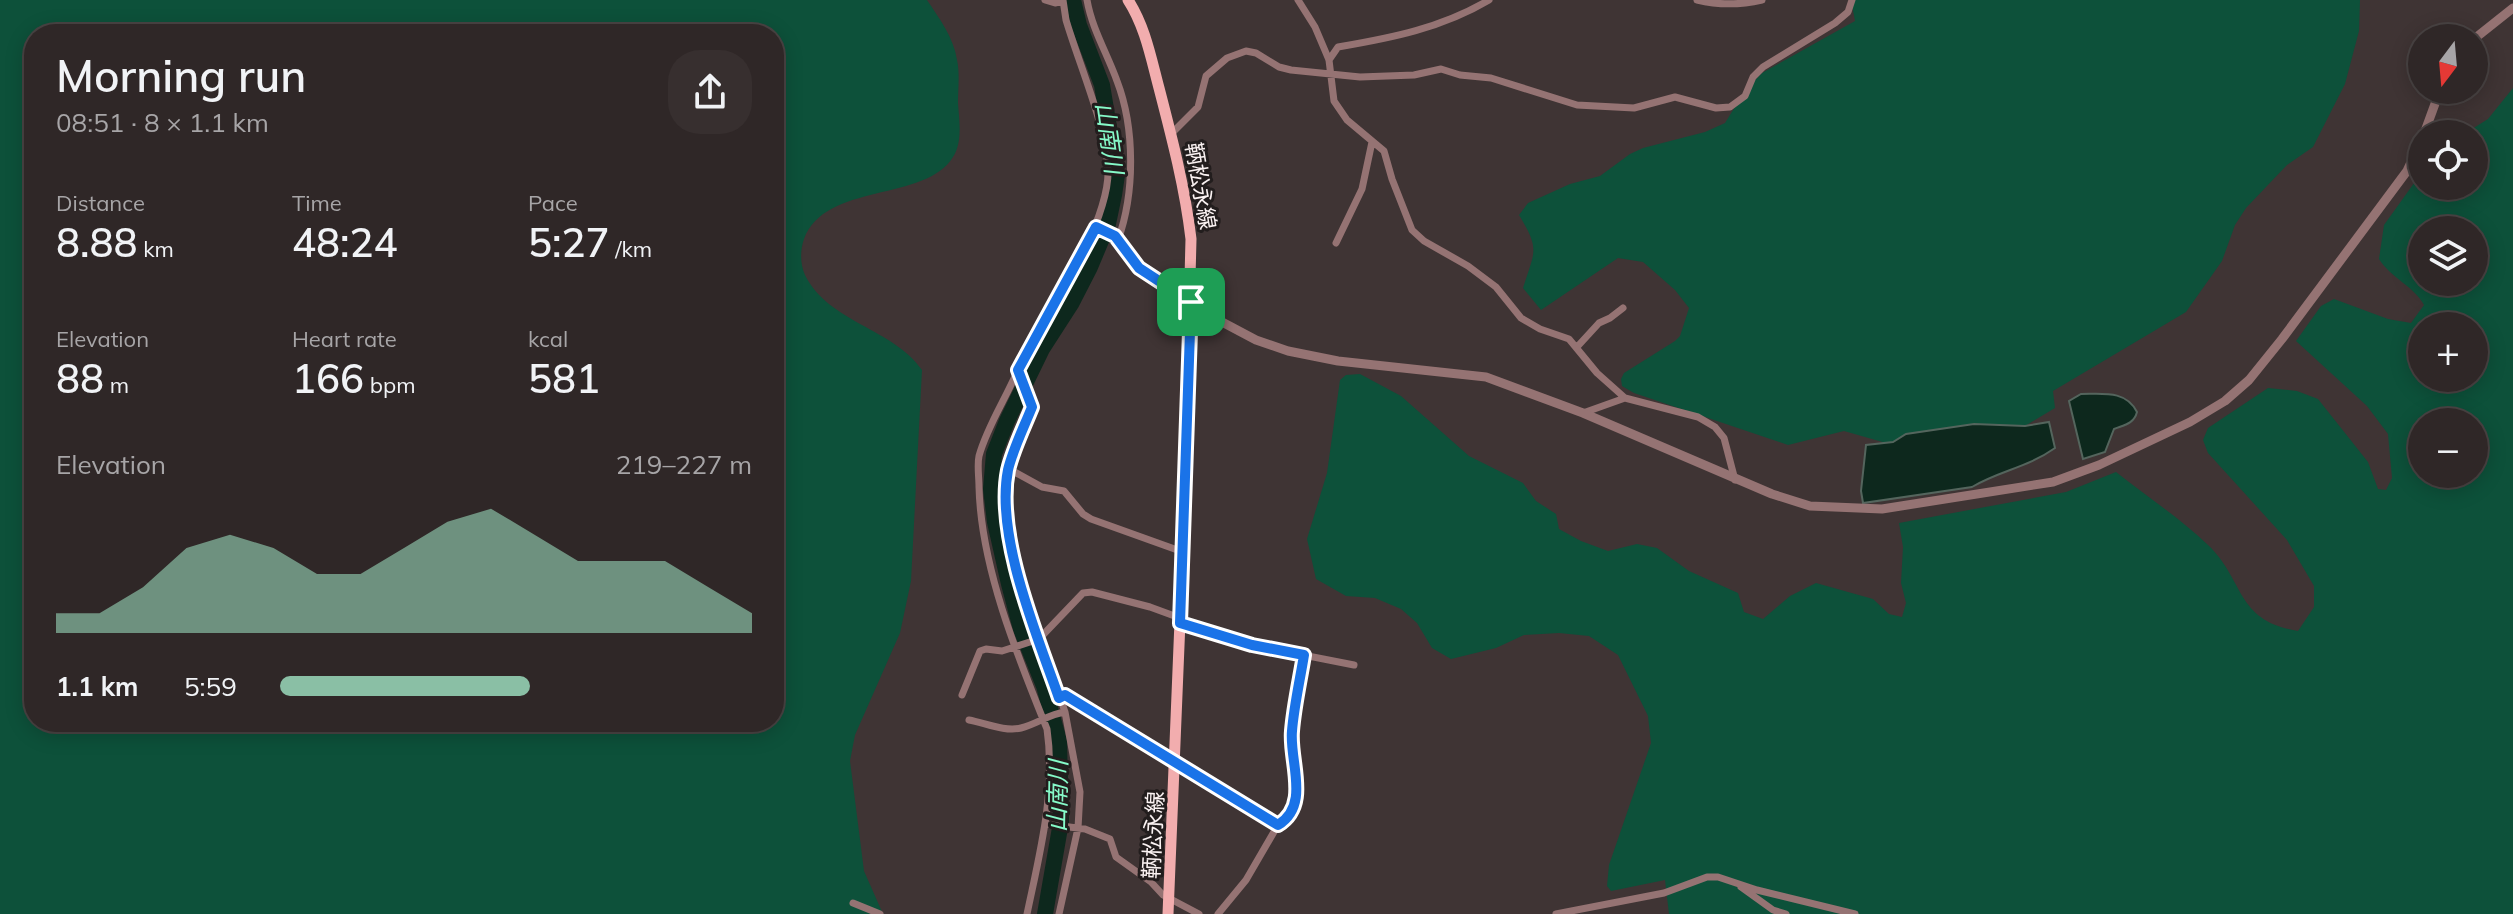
<!DOCTYPE html>
<meta charset="utf-8">
<style>
:root{--surface:#2f2727;--page:#372f2f;--text:#f1f3f6;--muted:#a7a5a7;--line:#4a4444;--accent:#8abfa5}
body{margin:0;font-family:Mulish,"Noto Sans JP",sans-serif;background:var(--page);color:var(--text);height:100vh;display:flex;flex-direction:column;font-size:30px;white-space:nowrap}
*{box-sizing:border-box;margin:0}
p{font-size:26px;color:var(--muted)}
.icon{flex:none;width:44px;height:44px;fill:none;stroke:currentColor;stroke-width:2;stroke-linecap:round;stroke-linejoin:round}
.map{position:relative;flex:1;overflow:hidden}
.side{position:absolute;left:24px;top:24px;width:760px;height:708px;display:flex;flex-direction:column;background:var(--surface);border-radius:32px;box-shadow:0 4px 20px #0003,0 0 0 2px var(--line)}
.side>*{flex:none}
.needle{width:52px;rotate:196deg}
.fabs{position:absolute;left:2408px;top:24px;display:grid;gap:16px}
.fabs a{display:grid;place-items:center;width:80px;height:80px;border-radius:50%;background:var(--surface);box-shadow:0 4px 20px #0003,0 0 0 2px var(--line);font-size:40px}
.pin{position:absolute;display:grid;place-items:center;width:68px;height:68px;color:#fff;margin:-34px;border-radius:16px;box-shadow:0 4px 12px #0006}
.round{display:grid;place-items:center;flex:none;width:84px;height:84px;border-radius:32px;background:var(--page)}
.headline{display:flex;align-items:center;justify-content:space-between;height:136px;padding:0 32px}
h1{font-size:44px;font-weight:600;line-height:60px}
.stats{display:grid;grid-template-columns:repeat(3,1fr);gap:12px;height:136px;padding:8px 32px}
.stats div{display:grid;align-content:center}
.stats b{font-size:40px;font-weight:600}
.stats small{font-size:22px;font-weight:400}
.stats p{font-size:22px}
.chart{height:224px;padding:16px 32px}
.chart p{display:flex;justify-content:space-between}
.chart svg{width:100%;height:144px;margin-top:8px;fill:var(--accent);opacity:.7}
ul{padding:0 32px;list-style:none;font-size:26px}
li{display:grid;grid-template-columns:128px 96px 1fr;align-items:center;height:60px}
li i{height:20px;border-radius:10px;background:var(--accent)}
.map>svg:first-child{display:block}
.green{fill:#0d513a;fill-rule:evenodd}
.water{fill:#0d281d;stroke:#54655d;stroke-width:2}
.lines{fill:none;stroke-linecap:round;stroke-linejoin:round}
.river{stroke:#0d281d;stroke-width:16}
.minor{stroke:#957373;stroke-width:7}
.tertiary{stroke:#957373;stroke-width:9}
.primary{stroke:#f2adae;stroke-width:11}
.route-casing{stroke:#fff;stroke-width:16}
.route{stroke:#1a73e8;stroke-width:10}
.labels{text-anchor:middle;stroke-width:6;stroke-linejoin:round;paint-order:stroke}
.street-label{font-size:22px;fill:#faf2f2;stroke:#221d1d}
.water-label{font-size:24px;font-style:italic;fill:#86fac9;stroke:#221d1d}
</style>
<div class="map">
<svg width="2513" height="914" viewBox="0 0 2513 914">
<rect width="100%" height="100%" fill="#3f3434"/>
<path class="green" d="M0 0H927C939 18 954 38 957 60 960 73 958 89 958 103 959 119 963 142 953 157 926 202 825 182 804 239 800 250 800 264 805 275 829 323 893 328 922 370L911 581 900 633 855 735 850 761 864 871 883 914H0ZM34 34H774V722H34Z
M1851 0H2360L2359 31 2345 84 2313 147 2287 165 2246 208 2235 225 2222 261 2186 312 2053 391 2055 408 2025 426 1974 424 1906 434 1893 442 1886 443 1844 431 1788 445 1634 393 1622 386 1621 379 1624 373 1675 341 1680 336 1689 308 1675 290 1643 262 1618 258 1541 310 1523 288C1535 250 1540 250 1519 215L1528 203 1570 184 1600 176 1630 154 1643 148 1705 132 1725 123 1746 89 1762 73 1855 21Z
M2513 88V914H1669L1665 880 1611 891 1607 886 1609 865 1651 743 1648 716 1618 655 1589 636 1559 633 1524 635 1496 648 1451 659 1432 648 1417 623 1401 609 1375 598 1346 596 1316 579 1307 539 1327 473 1340 380 1346 375 1360 374 1401 396 1469 456 1523 483 1536 501 1556 514 1559 529 1581 541 1608 551 1637 544 1657 548 1689 571 1738 593 1744 612 1763 619 1790 596 1816 583 1873 599 1889 614 1902 617 1906 603 1901 583 1903 547 1899 523 2066 492 2116 472C2146 496 2180 518 2208 545 2245 580 2235 621 2298 631L2314 607V586L2287 540 2208 453 2203 440 2208 428 2268 388 2297 391 2318 399 2368 462 2378 489 2386 490 2392 478 2388 434 2367 406 2296 341 2321 306 2334 299 2388 319 2411 323 2424 305C2415 287 2391 278 2379 259L2384 225 2422 172V186H2474V134H2464L2488 119ZM2422 230H2474V282H2422ZM2422 326H2474V378H2422ZM2422 422H2474V474H2422Z"/>
<path class="water" d="M2081 394C2103 394 2126 390 2137 412 2134 424 2124 425 2114 429L2105 452 2083 459 2069 401Z
M2049 422 2055 448C2027 468 2001 470 1972 487L1863 503 1861 491 1866 445 1893 442 1906 434 1974 424 2025 426Z"/>
<g class="lines">
<path class="river" d="M1045 914 1061 822 1059 741 1044 686 1021 629 1009 584 995 522 991 489 994 454 1007 421 1042 349 1071 304 1090 267 1108 224 1114 195 1117 175 1102 85 1079 25 1073 0"/>
<path class="minor" d="M1045 0 1055 3 1063 1
M1087 0C1092 29 1107 53 1117 81 1135 128 1135 193 1118 240
M1298 0 1315 27 1329 60 1334 101 1347 120 1384 151 1392 179 1412 230 1424 241 1468 266 1496 287 1521 318 1540 329 1569 339 1597 373 1625 398 1698 417 1715 427 1724 438 1735 480
M1697 0C1718 5 1740 5 1762 0
M1329 60 1338 47C1391 38 1442 28 1489 0
M1171 134 1198 107 1206 76 1227 58 1246 51 1256 53 1279 67 1291 70 1360 77 1414 75 1441 69 1460 75 1491 78 1577 105 1634 108 1675 97 1716 108 1730 107 1745 96 1753 77 1763 67 1835 23 1848 12 1852 0
M1096 227 1115 236 1139 268 1190 300
M1336 243 1362 189 1372 142
M1577 347 1599 323 1610 318 1623 308
M1017 372C1005 400 987 427 979 456 977 465 979 477 979 487 981 567 1017 655 1047 729 1056 792 1040 852 1027 914
M1583 413 1625 398
M1009 469 1042 487 1064 491 1083 514 1091 519 1183 552
M1180 623 1252 645 1354 665
M962 695 980 651 986 649 1002 651 1039 639 1083 593 1092 592 1150 607 1180 618
M1059 698 1065 695 1278 825
M969 720C985 723 1005 732 1021 728 1037 724 1049 714 1065 712
M1046 824 1085 829 1110 839 1116 857 1151 882 1163 895 1199 914
M1741 887 1773 910 1786 914
M853 903 880 914
M1059 914 1078 828 1080 792 1065 712 1015 564 1006 491 1009 469 1032 407 1018 370C1045 321 1111 222 1108 168 1105 123 1079 64 1066 20L1063 0
M1218 914 1246 880 1278 825 1288 819 1295 800 1297 775 1291 734 1304 655
M1556 914 1664 893 1707 877H1718L1757 890 1855 914"/>
<path class="tertiary" d="M2474 39 2513 8
M2424 134 2440 90
M1191 302 1207 314 1256 340 1288 351 1338 361 1486 377 1583 413 1772 494 1810 506 1882 509 2053 482 2099 465 2190 422 2225 401 2249 380 2282 339 2407 171 2422 139"/>
<path class="primary" d="M1128 0C1145 26 1151 58 1159 88 1172 138 1185 188 1191 239L1183 548 1168 914"/>
</g>
<g class="lines">
<g class="route-casing">
<path id="route" d="M1096 227 1115 236 1139 268 1191 302 1180 623 1252 645 1304 655C1300 680 1294 706 1292 731 1289 761 1311 805 1278 825L1065 695 1059 698C1037 635 995 536 1008 470 1013 449 1024 427 1032 407L1018 370Z"/>
</g>
<use href="#route" class="route"/>
</g>
<g class="labels">
<g class="street-label">
<text transform="translate(1201 186) rotate(80)" y="8">鞆松永線</text>
<text transform="translate(1153 835) rotate(-87)" y="8">鞆松永線</text>
</g>
<g class="water-label">
<text transform="translate(1109 138) rotate(82)" y="8">山南川</text>
<text transform="translate(1058 796) rotate(-89)" y="8">山南川</text>
</g>
</g>
</svg>
<div class="fabs">
<a><svg class="needle" viewBox="-14 -14 28 28"><path d="M0-13l5 13h-10z" fill="#e53935"/><path d="M0 13l5-13h-10z" fill="#a7a5a7"/></svg></a>
<a><svg class="icon" aria-label="locate" viewBox="0 0 24 24"><circle cx="12" cy="12" r="6"/><path d="M12 2v4M12 18v4M2 12h4M18 12h4"/></svg></a>
<a><svg class="icon" aria-label="layers" viewBox="0 0 24 24"><path d="M12 4l9 5-9 5-9-5zM3 14l9 5 9-5"/></svg></a>
<a>+</a>
<a>−</a>
</div>
<div class="pin" style="left:1191px;top:302px;background:#1e9e55"><svg class="icon" aria-label="arrive" viewBox="0 0 24 24"><path d="M6 21V4h12l-3 4 3 4H6"/></svg></div>
<section class="side">
<div class="headline"><div><h1>Morning run</h1><p>08:51 · 8 × 1.1 km</p></div><a class="round"><svg class="icon" aria-label="share" viewBox="0 0 24 24"><path d="M12 15V3M7 8l5-5 5 5M5 13v7h14v-7"/></svg></a></div>
<div class="stats">
<div><p>Distance</p><b>8.88<small> km</small></b></div>
<div><p>Time</p><b>48:24</b></div>
<div><p>Pace</p><b>5:27<small> /km</small></b></div>
</div>
<div class="stats">
<div><p>Elevation</p><b>88<small> m</small></b></div>
<div><p>Heart rate</p><b>166<small> bpm</small></b></div>
<div><p>kcal</p><b>581</b></div>
</div>
<div class="chart"><p><span>Elevation</span>219–227 m</p>
<svg viewBox="0 0 160 44" preserveAspectRatio="none"><path d="M0 44V38L10 38L20 30L30 18L40 14L50 18L60 26L70 26L80 18L90 10L100 6L110 14L120 22L130 22L140 22L150 30L160 38V44z"/></svg>
</div>
<ul>
<li><b>1.1 km</b>5:59<i style="width:53%"></i></li>
</ul>
</section>
</div>
